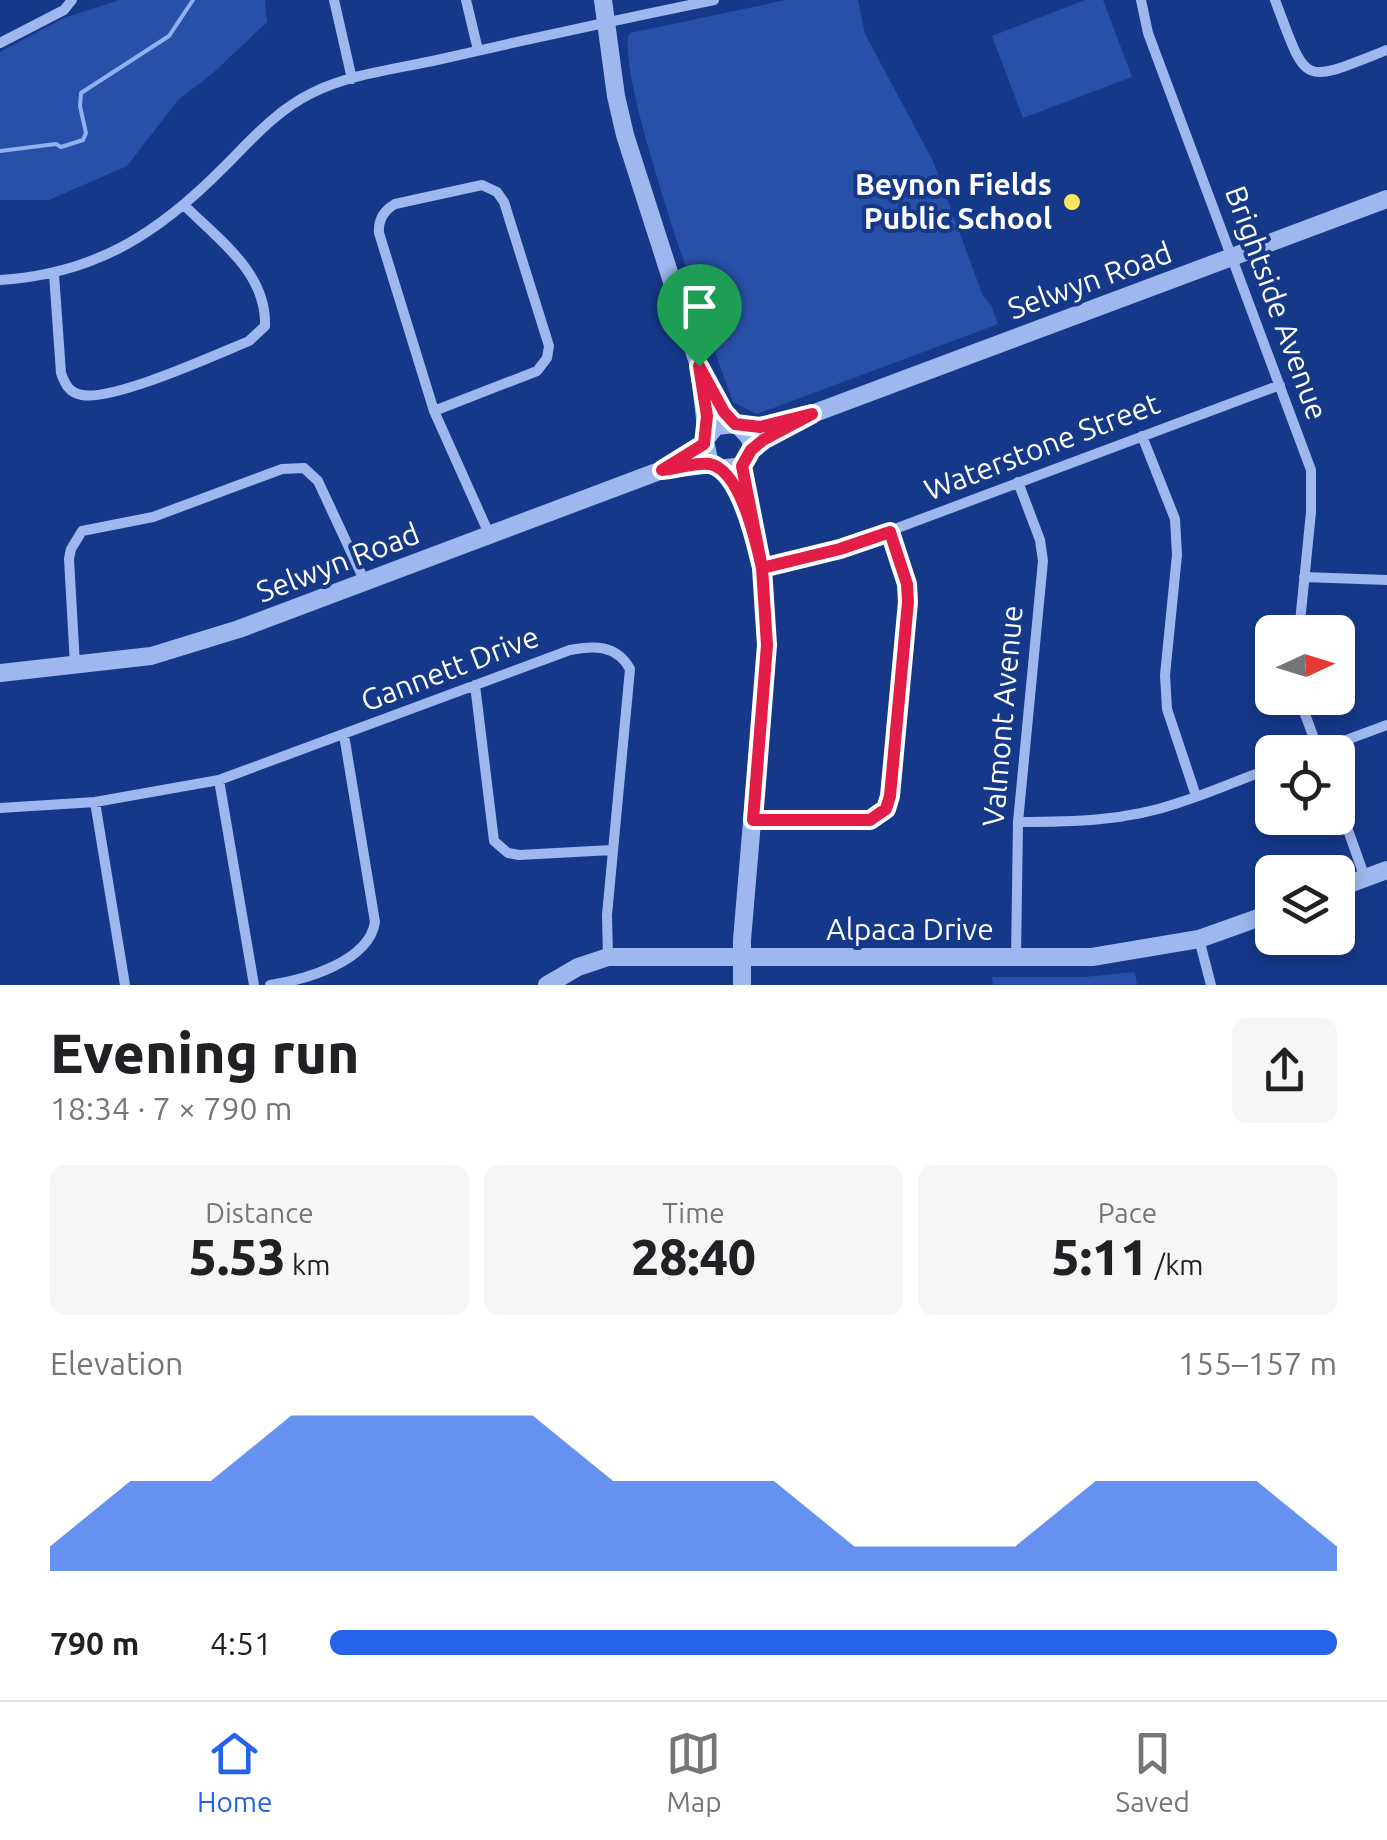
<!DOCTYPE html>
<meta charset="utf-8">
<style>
:root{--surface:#fff;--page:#f6f6f6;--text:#202124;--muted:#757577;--line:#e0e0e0;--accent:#2563eb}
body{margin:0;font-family:Ubuntu,sans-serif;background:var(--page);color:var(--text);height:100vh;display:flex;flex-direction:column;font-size:38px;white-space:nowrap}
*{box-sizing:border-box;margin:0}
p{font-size:32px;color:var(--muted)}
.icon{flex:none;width:55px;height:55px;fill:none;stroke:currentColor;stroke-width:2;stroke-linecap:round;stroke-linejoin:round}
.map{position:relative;height:985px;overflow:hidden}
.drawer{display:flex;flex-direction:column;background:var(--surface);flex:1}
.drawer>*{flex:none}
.needle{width:65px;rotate:86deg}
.fabs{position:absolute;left:1255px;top:615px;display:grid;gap:20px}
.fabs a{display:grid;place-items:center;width:100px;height:100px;border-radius:15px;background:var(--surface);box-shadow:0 5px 15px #0003;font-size:50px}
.pin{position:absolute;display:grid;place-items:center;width:85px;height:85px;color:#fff;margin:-102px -42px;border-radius:50% 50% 50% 0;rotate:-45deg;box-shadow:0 0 10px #0007}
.pin .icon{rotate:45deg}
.round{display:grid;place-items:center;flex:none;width:105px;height:105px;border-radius:15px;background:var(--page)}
.headline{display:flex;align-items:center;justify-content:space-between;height:170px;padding:0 50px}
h1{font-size:55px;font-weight:800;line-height:75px}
.figures{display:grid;grid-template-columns:repeat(3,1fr);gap:15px;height:170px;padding:10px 50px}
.figures div{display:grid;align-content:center;border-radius:15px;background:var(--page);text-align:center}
.figures b{font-size:50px;font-weight:800}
.figures small{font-size:28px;font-weight:400}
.figures p{font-size:28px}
.chart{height:280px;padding:20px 50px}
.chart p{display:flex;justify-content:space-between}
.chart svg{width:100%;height:180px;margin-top:10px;fill:var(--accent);opacity:.7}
ul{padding:0 50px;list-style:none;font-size:32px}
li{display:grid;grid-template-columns:160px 120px 1fr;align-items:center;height:75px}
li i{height:25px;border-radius:12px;background:var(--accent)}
.menu{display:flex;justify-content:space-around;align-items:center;height:140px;border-top:2px solid var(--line);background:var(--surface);font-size:28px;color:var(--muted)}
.menu a{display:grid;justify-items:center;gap:5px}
.menu .active{color:var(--accent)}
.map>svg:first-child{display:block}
.green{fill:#2950a8}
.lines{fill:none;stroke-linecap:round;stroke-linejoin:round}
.stream{stroke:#91b0f1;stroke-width:4}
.minor{stroke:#9eb7ee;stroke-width:10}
.tertiary{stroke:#9eb7ee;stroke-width:18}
.route-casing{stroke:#fff;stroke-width:20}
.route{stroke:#e11d48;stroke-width:12}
.poi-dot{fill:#ffe75c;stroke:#163889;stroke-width:4}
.labels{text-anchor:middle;stroke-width:8;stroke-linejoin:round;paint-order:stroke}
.poi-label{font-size:30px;font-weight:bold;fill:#fff;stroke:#163889;text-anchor:end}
.street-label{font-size:30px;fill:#fff;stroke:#163889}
</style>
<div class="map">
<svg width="1387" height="985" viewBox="0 0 1387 985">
<rect width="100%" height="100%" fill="#163889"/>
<path class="green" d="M119 0H265L267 22 213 73 178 100 127 166 49 200H0V52L64 18Z
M786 0H858L865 34 933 161 983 296 991 305 998 324 757 414 733 402C715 351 611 67 630 33Z
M1085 0H1103L1132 77 1023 118 992 36Z
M1135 972 1137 985H993L992 977H1084Z"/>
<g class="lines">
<path class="stream" d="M0 151 56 144 61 147 83 140 86 133 80 106 81 93 169 36 193 0"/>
<path class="minor" d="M334 0 352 79
M466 0 478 50
M1141 0 1148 33 1311 470V512L1299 632
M1275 0C1308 87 1300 84 1387 50
M0 43 64 10 72 0
M54 274 61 373C65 384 69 393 82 395 114 401 215 355 249 341L265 326C267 273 219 240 185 206
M0 280C96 274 159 233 225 166 252 139 277 110 312 93 350 74 396 69 437 60 529 39 621 19 714 0
M434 411 537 371 547 358 549 346 504 202 497 192 482 185 395 204C383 211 378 220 379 233L434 411 490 536
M1142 436 1175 519 1177 555 1165 675 1167 709 1196 796
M762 568 868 539 1280 385
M1304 577 1387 580
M75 665 69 559 71 549 82 531 153 517 282 469 304 468 318 481 365 582
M475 685 494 841 508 853 519 855 612 850
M1299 698 1319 752
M1314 752 1387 725
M219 780 254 985
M95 802 125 985
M1338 802 1365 878
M0 808 95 802 219 780 570 650C594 645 617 645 630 669L607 915 608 957
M753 820 870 821 887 809 908 603 907 584 890 531
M1018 822C1071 822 1127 821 1178 803 1210 793 1241 779 1272 768
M1199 939 1211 985
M1016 958 1018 822 1043 561 1040 540 1018 482
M270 985C304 980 369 962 375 922L344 735"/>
<path class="tertiary" d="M603 0 616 96 625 135 699 366 707 436
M704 375C711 387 717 401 725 412 738 431 767 438 742 466L720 469 709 460 705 440 716 426 735 424
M739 425 760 427 812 414 1387 199
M742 466 762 568 767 645 742 940V985
M0 673 151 656 239 629 662 470 713 464
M1338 888 1387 870
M547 985 578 967 608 957H1092L1199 939 1272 913"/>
</g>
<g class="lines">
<g class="route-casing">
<path id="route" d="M699 366 707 416 704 444 662 470C677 469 695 462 710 464 741 471 756 542 762 568L840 549 890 532 907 584 908 602 890 796 886 809 870 820H753L767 645 762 568 742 466 751 450 763 440 812 414 760 427 735 424 724 412 699 366"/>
</g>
<use href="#route" class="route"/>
</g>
<circle class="poi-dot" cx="1072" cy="202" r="10"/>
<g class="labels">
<g class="poi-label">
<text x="1052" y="195">Beynon Fields<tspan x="1052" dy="34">Public School</tspan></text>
</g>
<g class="street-label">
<text transform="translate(1090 281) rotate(-20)" y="10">Selwyn Road</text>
<text transform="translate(1276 303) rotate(70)" y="10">Brightside Avenue</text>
<text transform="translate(1042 447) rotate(-21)" y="10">Waterstone Street</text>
<text transform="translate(338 563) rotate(-21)" y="10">Selwyn Road</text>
<text transform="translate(450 669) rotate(-21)" y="10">Gannett Drive</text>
<text transform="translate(1003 716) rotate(-85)" y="10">Valmont Avenue</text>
<text x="910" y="940">Alpaca Drive</text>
</g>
</g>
</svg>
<div class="fabs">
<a><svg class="needle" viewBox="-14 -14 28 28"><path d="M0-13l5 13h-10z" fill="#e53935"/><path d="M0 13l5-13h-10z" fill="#757577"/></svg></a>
<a><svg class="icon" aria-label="locate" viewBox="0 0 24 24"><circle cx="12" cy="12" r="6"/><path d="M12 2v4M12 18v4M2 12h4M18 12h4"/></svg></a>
<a><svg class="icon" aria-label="layers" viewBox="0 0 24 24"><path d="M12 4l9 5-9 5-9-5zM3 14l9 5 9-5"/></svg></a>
</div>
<div class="pin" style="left:699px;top:366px;background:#1e9e55"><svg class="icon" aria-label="arrive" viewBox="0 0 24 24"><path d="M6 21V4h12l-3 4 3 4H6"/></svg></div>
</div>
<section class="drawer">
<div class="headline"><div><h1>Evening run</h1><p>18:34 · 7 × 790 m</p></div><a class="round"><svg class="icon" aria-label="share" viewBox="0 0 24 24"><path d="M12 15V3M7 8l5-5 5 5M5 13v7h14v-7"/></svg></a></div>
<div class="figures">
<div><p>Distance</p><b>5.53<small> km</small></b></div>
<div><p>Time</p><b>28:40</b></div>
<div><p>Pace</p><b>5:11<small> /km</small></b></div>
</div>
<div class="chart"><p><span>Elevation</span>155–157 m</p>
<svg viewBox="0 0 160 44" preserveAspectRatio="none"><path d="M0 44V38L10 22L20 22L30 6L40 6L50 6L60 6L70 22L80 22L90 22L100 38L110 38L120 38L130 22L140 22L150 22L160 38V44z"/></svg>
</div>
<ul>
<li><b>790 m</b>4:51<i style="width:100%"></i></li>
</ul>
</section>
<nav class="menu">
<a class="active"><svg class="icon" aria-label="home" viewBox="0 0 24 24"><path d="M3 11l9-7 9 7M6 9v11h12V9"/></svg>Home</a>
<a><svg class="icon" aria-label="map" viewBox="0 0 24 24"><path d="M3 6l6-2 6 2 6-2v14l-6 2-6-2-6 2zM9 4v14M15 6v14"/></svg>Map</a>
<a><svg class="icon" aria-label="saved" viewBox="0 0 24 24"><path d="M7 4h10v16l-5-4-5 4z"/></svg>Saved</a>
</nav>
